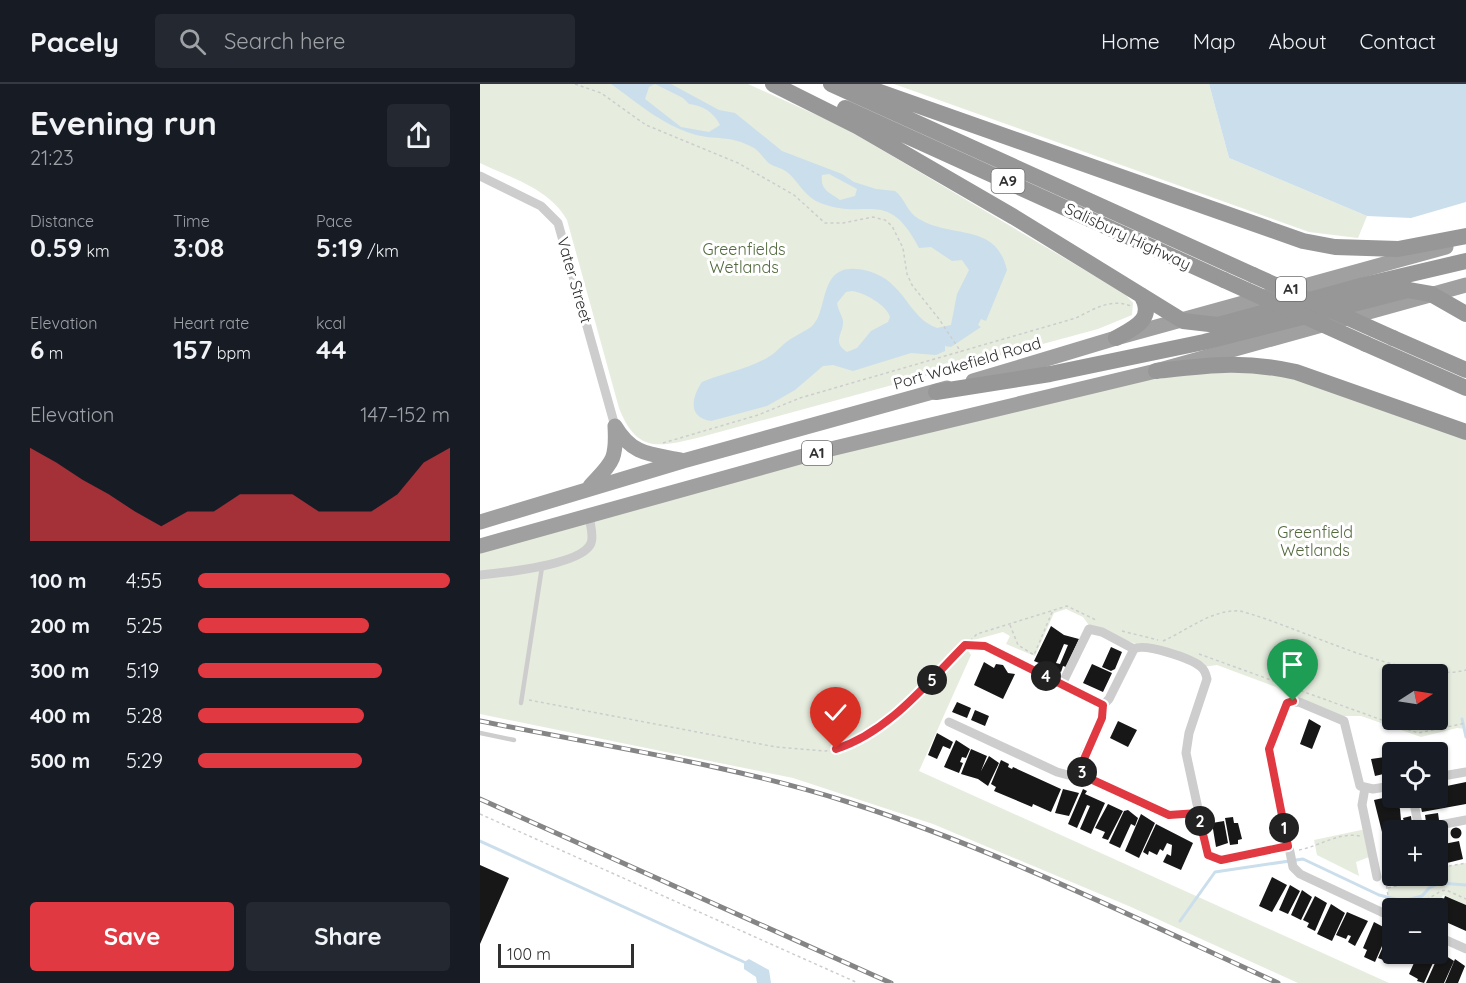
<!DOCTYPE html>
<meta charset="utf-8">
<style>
:root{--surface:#171b24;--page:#242831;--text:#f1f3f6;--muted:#9ea1a6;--line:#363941;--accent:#e03941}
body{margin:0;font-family:Quicksand,sans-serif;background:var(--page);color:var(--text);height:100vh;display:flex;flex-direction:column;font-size:22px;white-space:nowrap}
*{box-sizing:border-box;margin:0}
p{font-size:20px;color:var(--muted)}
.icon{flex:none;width:33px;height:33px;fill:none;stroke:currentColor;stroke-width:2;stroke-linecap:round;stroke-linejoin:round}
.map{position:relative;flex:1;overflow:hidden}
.details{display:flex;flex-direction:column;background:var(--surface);width:480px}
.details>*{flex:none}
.needle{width:39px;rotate:78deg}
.tools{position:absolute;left:902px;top:580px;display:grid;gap:12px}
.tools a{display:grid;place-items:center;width:66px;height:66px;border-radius:6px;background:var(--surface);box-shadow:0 2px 4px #0004;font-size:30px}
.scale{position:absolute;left:18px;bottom:15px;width:136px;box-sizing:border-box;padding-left:6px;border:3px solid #303030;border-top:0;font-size:16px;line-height:21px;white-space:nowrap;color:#303030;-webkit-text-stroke:4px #fff;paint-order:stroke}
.pin{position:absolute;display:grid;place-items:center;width:51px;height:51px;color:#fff;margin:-62px -26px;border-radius:50% 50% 50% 0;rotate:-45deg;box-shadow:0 0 6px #0007}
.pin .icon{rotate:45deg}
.km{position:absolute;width:30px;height:30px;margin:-15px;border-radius:50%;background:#222;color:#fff;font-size:16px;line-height:30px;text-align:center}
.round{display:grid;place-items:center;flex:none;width:63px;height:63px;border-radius:6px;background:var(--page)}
.head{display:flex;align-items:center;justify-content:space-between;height:102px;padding:0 30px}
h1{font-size:33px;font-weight:800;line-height:45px}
.stats{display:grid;grid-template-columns:repeat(3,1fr);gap:9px;height:102px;padding:6px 30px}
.stats div{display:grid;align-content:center}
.stats b{font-size:26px;font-weight:800}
.stats small{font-size:16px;font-weight:400}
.stats p{font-size:16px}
.chart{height:168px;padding:12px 30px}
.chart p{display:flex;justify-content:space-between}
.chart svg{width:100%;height:108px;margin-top:6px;fill:var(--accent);opacity:.7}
.primary-button{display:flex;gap:12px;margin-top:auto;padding:12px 30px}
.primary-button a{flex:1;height:69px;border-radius:6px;background:var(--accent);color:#fff;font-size:24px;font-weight:800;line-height:69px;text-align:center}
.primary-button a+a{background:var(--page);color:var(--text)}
ul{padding:0 30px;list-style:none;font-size:20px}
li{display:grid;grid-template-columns:96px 72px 1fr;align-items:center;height:45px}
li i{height:15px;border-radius:8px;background:var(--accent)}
header{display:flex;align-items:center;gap:36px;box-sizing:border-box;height:84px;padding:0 30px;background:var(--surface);border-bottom:2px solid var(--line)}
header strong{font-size:28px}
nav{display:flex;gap:33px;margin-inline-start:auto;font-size:21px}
.search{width:420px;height:54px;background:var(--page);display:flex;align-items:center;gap:15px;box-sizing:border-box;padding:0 21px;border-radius:6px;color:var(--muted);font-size:22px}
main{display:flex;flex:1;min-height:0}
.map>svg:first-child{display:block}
.green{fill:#e6ecde;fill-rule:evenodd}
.water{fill:#cbdeeb;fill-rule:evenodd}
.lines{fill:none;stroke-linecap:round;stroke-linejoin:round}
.stream{stroke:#cbdeeb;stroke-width:3}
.building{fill:#171717;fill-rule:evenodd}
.path{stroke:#cdcdcd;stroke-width:1.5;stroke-dasharray:3 3;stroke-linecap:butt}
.service{stroke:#cdcdcd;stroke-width:4.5}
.minor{stroke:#cdcdcd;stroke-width:9}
.trunk{stroke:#a0a0a0;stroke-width:15}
.motorway{stroke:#979797;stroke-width:16}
.rail-casing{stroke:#858585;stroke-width:5}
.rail{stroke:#fff;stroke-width:3;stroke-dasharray:9;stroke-linecap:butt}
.motorway-bridge{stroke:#979797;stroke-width:16}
.route-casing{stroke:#fff;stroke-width:12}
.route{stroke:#e03941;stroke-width:8}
.labels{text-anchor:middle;stroke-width:6;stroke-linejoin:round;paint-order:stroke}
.shield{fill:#fff;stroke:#6e6e6e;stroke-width:1.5}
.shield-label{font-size:15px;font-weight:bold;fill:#303030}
.street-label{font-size:16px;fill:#303030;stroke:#fff}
.park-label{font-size:16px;fill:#526a3e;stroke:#fff}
</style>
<header>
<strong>Pacely</strong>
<div class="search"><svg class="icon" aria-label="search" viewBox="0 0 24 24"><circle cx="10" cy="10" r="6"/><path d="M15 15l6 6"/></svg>Search here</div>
<nav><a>Home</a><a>Map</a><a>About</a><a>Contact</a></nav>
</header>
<main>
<section class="details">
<div class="head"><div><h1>Evening run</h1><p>21:23</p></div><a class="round"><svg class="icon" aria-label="share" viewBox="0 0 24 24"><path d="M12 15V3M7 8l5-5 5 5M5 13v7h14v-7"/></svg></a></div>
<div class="stats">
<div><p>Distance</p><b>0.59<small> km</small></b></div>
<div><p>Time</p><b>3:08</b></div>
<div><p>Pace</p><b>5:19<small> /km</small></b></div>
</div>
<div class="stats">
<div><p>Elevation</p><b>6<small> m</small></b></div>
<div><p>Heart rate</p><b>157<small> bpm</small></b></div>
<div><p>kcal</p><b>44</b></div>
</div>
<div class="chart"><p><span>Elevation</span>147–152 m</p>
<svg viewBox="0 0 160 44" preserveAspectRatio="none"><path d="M0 44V6L10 12L20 19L30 25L40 32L50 38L60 32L70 32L80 25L90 25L100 25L110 32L120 32L130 32L140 25L150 12L160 6V44z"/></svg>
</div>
<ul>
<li><b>100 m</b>4:55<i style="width:100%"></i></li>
<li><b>200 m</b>5:25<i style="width:68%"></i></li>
<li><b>300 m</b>5:19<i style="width:73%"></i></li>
<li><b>400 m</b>5:28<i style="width:66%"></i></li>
<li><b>500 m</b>5:29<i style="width:65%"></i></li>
</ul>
<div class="primary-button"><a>Save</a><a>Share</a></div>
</section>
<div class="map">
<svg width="986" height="899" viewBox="0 0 986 899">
<rect width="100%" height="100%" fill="#fff"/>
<path class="green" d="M0 0H268L365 44 645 210 653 219 652 231 618 245 221 353C179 363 157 370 139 324L87 136C70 105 31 94 0 79Z
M414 0H729L749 74 887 132 878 154 829 148Z
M787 286 986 352V645L977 644 941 653 881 632H858L813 617 796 603 737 581 722 583 611 544 603 533 586 525 574 529 555 572 526 560 530 552 523 548 483 559 491 571 439 687 909 899H818L651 823 453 740 313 694 0 630V462L676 287 679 295 715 288ZM912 591H957V636H912Z
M886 745 889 773 876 778 879 792 837 771 834 756Z
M986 779V821L963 811 956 825H912V833L907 831 908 804 927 799 936 792H957V784Z"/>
<path class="water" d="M131 0H191L239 26 255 29 302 67 362 90 374 98 396 105 415 107C425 114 427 129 439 135 472 155 516 138 527 186L506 237 501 235 498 241 501 243 471 263 465 262V267L456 271 431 269 373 287 353 281 343 282 315 306 287 322 231 337C208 334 211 314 222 298 243 289 270 285 290 272 295 269 299 264 304 260 312 253 322 249 331 243 351 227 335 173 388 187 425 197 428 234 457 244L471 241 477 210 489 186 482 176 472 177 451 163 439 164C406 100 386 140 336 117 324 111 317 96 307 88 302 84 295 83 290 80 284 75 280 68 274 64 249 50 237 57 213 50 181 40 158 19 131 0ZM175 0 203 14 209 20C222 21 234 28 240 41L229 48 201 43 165 15 169 3ZM349 90 377 105 375 112 360 116C349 108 340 106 342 91ZM372 207C383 208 407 221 410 233L408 238 391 247 377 264 367 268C351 258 364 249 363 237 362 231 358 226 357 219L366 208Z
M729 0H986V118L931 134 887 132 749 74Z
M269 875 289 886 291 899H277L276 893 264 885V878Z"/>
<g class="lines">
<path class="stream" d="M982 635 986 653
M0 757 264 878
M700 837 735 788 823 775 899 811 923 817 942 812 949 804 960 799 986 801"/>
</g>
<path class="building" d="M571 542 584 551 599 555 586 583 583 582 581 588 554 577ZM584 560 588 561 580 580 576 579Z
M631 563 642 568 635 585 631 587 622 583Z
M504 578 514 584 516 580 523 581 528 589 535 590 523 615 494 601Z
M612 580 632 589 623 608 603 599Z
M477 618 491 624 487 634 472 628Z
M495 626 509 632 505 642 491 636Z
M829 635 841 642 832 665 820 660Z
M638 637 657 646 648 663 630 654Z
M457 649 473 658 470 665 463 662 457 675 448 671Z
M476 656 490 665 486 674 482 673 480 678 483 679 479 689 464 683Z
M491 665 507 672 501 687 509 672 519 679 508 702 498 695 481 690Z
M912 672V688L895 692 891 675Z
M521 676 529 680 528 683 532 685 533 683 581 705 571 728 553 720 552 723 514 707 516 703 511 700Z
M986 698V720L942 728 939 714H957V704Z
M583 705 599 709 589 732 575 729Z
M603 705 607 707 605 710 625 719 611 750 600 745 610 722 607 721 597 744 588 740Z
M912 712 916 714 920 725 922 747H912V769L907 770V755L903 752 894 716Z
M628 720 643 727 628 756 622 754 625 748 615 744Z
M648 726 658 734 655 742 651 740 640 764 629 759 644 727Z
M958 729 959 736 946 738 945 731Z
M661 730 675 739 659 774 645 767Z
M931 732 932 740 925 741 923 734Z
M753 733 754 739H758L762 755 758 756V760L750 761 745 734Z
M744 737 748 759 736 763 732 739Z
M676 740 713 759 701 786 683 778 687 770 691 772 692 761 687 759 683 767 680 765 677 771 669 767 668 771 663 768Z
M970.5 749a5.5 5.5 0 1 1 11 0a5.5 5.5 0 1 1-11 0Z
M967 747 968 754 960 756 959 748Z
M979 757 983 775 963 780 959 761Z
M0 781 29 794 0 860Z
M792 793 807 801 792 828 779 822Z
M810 801 820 807 808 830 799 826Z
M822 806 832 813 821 836 811 831Z
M835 812 847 819 835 847 827 843 829 839 823 836Z
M965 812 986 821V847L957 834Z
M851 820 865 829 852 857 837 850Z
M867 828 888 837 875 862 868 858 871 852 868 851 866 855 856 851Z
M894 838 909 846 895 878 884 873 887 866 883 864Z
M910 847 912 865 906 877 898 874Z
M960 868 974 877 964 899H946Z
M915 870H932L931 874 924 871 920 880 913 876Z
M938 870H957L944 899 937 897 938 895 929 890Z
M975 875 985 882 978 899H965Z"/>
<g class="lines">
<path class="path" d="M95 0 121 9 166 41 258 79 314 111 345 139H363L393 133 405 136 412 142 423 164 427 190 432 201 459 235 481 268
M183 359 278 331 320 314 596 234C614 225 631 214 651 222
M530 541 538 561 554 571 573 526
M642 547 678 556
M683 557C708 546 732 525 760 527 819 542 928 601 986 586
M486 561 497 550 587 522 616 536
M719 570 938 649 986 639
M49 616 296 663 346 667 386 653 440 609 485 561 495 560
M0 730 378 899
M819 766C840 762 858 748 880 752
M957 784 986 779
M906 796 909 821
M908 804 927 799 936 792
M931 825 961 807 966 806 986 815"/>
<path class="service" d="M41 619 62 483
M0 649 34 656"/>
<path class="minor" d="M0 92 61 122 78 139 135 342
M0 491C21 489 103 481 111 459 114 452 110 440 109 431
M505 562 623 621
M582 600 609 545 622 548 654 565
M469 638 577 688 588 691 601 687
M601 687C599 664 628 644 623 621L629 615 654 565C665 559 711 574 721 583 725 586 726 590 727 595L709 649 706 669 728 771 741 776 808 762
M601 687 610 696 689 731 718 729
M957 693 986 688
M912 702 893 705 880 702 864 637 819 618 807 619 789 665 813 783 820 790 912 833
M885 704 882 721 897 793
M933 714 939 745 986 736
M957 852 986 865"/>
<path class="trunk" d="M493 297 636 254 966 163
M135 342C152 371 170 370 201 376
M110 402C132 378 137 377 135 342
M0 438 203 377 467 304
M0 462 334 369 676 287 986 201"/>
<path class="motorway" d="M293 0 377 42 534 133 703 237 738 241 884 201 986 177
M351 0 773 191
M377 0 823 157 855 163 918 165 986 152
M365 24 744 196
M636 254C654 244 676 235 661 211
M913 254 986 286
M886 260 986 304
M676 287C729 281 763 276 816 288L986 348
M456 308 570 290 724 258 928 206 951 210 986 230"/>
<g class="rail-casing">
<path id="rail" d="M0 637C123 662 248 680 368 718 516 765 657 835 798 899
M0 715 411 899"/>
</g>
<use href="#rail" class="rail"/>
<path class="motorway-bridge" d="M773 191 913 254
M744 196 886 260"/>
</g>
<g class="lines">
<g class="route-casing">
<path id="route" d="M356 665C409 648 447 599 485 561L505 562 623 621 622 634 601 682 604 692 689 731 718 729 728 771 741 776 808 762 789 665 807 619 813 617"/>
</g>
<use href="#route" class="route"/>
</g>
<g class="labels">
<g class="shield">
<rect x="511.5" y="85" width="33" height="24" rx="4.5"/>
<rect x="796" y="193" width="30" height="24" rx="4.5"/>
<rect x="322" y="357" width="30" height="24" rx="4.5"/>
</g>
<g class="shield-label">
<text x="528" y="102">A9</text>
<text x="811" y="210">A1</text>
<text x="337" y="374">A1</text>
</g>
<g class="street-label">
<text transform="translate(648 152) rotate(25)" y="6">Salisbury Highway</text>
<text transform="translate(95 196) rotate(74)" y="6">Vater Street</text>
<text transform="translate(487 279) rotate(-16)" y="6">Port Wakefield Road</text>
</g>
<g class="park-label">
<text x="264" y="171">Greenfields<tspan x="264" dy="18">Wetlands</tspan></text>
<text x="835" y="454">Greenfield<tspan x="835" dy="18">Wetlands</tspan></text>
</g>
</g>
</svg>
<div class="tools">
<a><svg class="needle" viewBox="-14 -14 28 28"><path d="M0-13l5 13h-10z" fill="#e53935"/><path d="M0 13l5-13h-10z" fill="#9ea1a6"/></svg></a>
<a><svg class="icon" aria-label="locate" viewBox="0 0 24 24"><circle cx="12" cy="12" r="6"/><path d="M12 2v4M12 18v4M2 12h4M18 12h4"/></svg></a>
<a>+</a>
<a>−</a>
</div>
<div class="scale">100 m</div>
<div class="pin" style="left:813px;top:617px;background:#1e9e55"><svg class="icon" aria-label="arrive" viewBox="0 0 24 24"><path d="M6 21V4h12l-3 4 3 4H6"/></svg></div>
<div class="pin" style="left:356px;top:665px;background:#d93025"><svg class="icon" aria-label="check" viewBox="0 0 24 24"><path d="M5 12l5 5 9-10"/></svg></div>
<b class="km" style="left:804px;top:744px">1</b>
<b class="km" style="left:720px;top:737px">2</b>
<b class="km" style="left:602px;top:688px">3</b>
<b class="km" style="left:566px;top:592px">4</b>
<b class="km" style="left:452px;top:596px">5</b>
</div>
</main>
